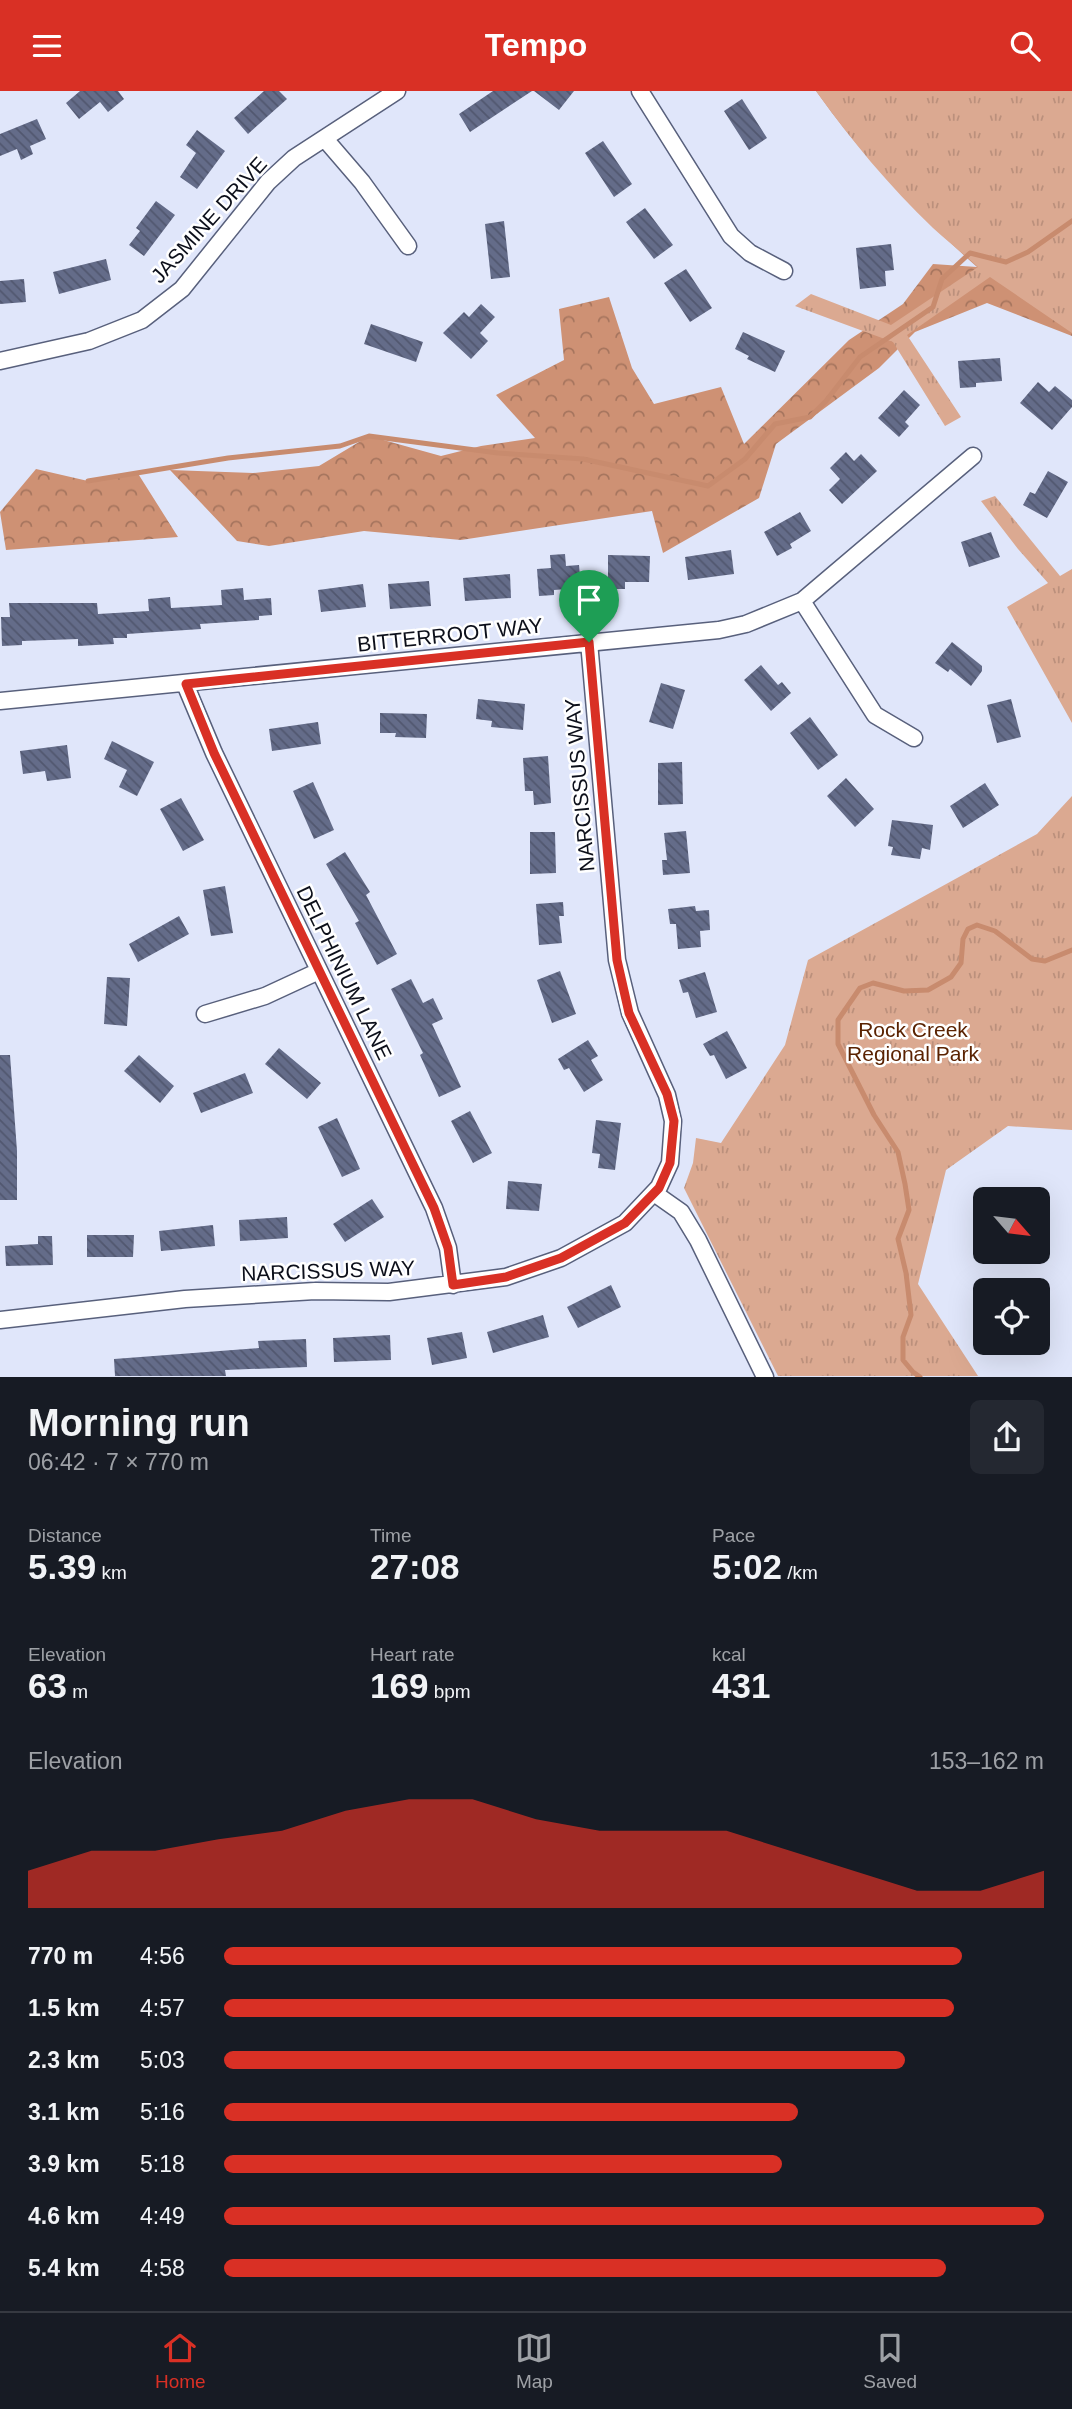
<!DOCTYPE html>
<meta charset="utf-8">
<style>
:root{--surface:#171b24;--page:#242831;--text:#f1f3f6;--muted:#9ea1a6;--line:#363941;--accent:#d93025}
body{margin:0;font-family:Arial,sans-serif;background:var(--page);color:var(--text);height:100vh;display:flex;flex-direction:column;font-size:26px;white-space:nowrap}
*{box-sizing:border-box;margin:0}
p{font-size:23px;color:var(--muted)}
.icon{flex:none;width:38px;height:38px;fill:none;stroke:currentColor;stroke-width:2;stroke-linecap:round;stroke-linejoin:round}
.map{position:relative;height:1286px;overflow:hidden}
.side{display:flex;flex-direction:column;background:var(--surface);flex:1}
.side>*{flex:none}
.needle{width:46px;rotate:118deg}
.tools{position:absolute;left:973px;top:1096px;display:grid;gap:14px}
.tools a{display:grid;place-items:center;width:77px;height:77px;border-radius:10px;background:var(--surface);box-shadow:0 7px 28px #0002;font-size:35px}
.pin{position:absolute;display:grid;place-items:center;width:60px;height:60px;color:#fff;margin:-72px -30px;border-radius:50% 50% 50% 0;rotate:-45deg;box-shadow:0 0 7px #0007}
.pin .icon{rotate:45deg}
.round{display:grid;place-items:center;flex:none;width:74px;height:74px;border-radius:10px;background:var(--page)}
.summary{display:flex;align-items:center;justify-content:space-between;height:119px;padding:0 28px}
h1{font-size:38px;font-weight:700;line-height:52px}
.figures{display:grid;grid-template-columns:repeat(3,1fr);gap:10px;height:119px;padding:7px 28px}
.figures div{display:grid;align-content:center}
.figures b{font-size:35px;font-weight:700}
.figures small{font-size:19px;font-weight:400}
.figures p{font-size:19px}
.chart{height:196px;padding:14px 28px}
.chart p{display:flex;justify-content:space-between}
.chart svg{width:100%;height:126px;margin-top:7px;fill:var(--accent);opacity:.7}
ul{padding:0 28px;list-style:none;font-size:23px}
li{display:grid;grid-template-columns:112px 84px 1fr;align-items:center;height:52px}
li i{height:18px;border-radius:9px;background:var(--accent)}
header{display:flex;justify-content:space-between;align-items:center;height:91px;padding:0 28px;background:var(--accent);color:#fff;font-size:32px;font-weight:700}
.tab-bar{display:flex;justify-content:space-around;align-items:center;height:98px;border-top:2px solid var(--line);background:var(--surface);font-size:19px;color:var(--muted)}
.tab-bar a{display:grid;justify-items:center;gap:4px}
.tab-bar .active{color:var(--accent)}
.map>svg:first-child{display:block}
.forest{fill:url(#forest-crowns)}
.park{fill:url(#park-tufts)}
.lines{fill:none;stroke-linecap:round;stroke-linejoin:round}
.stream{stroke:#c88b6e;stroke-width:5}
.building{fill:url(#building-back-hatch)}
.minor-casing{stroke:#58607c;stroke-width:19}
.minor{stroke:#fff;stroke-width:16}
.route-casing{stroke:#fff;stroke-width:14}
.route{stroke:#d93025;stroke-width:9}
.labels{text-anchor:middle;stroke-width:5;stroke-linejoin:round;paint-order:stroke}
.street-label{font-size:21px;fill:#0c0f1a;stroke:#fff}
.park-label{font-size:21px;fill:#5a2201;stroke:#fff}
</style>
<header><svg class="icon" aria-label="menu" viewBox="0 0 24 24"><path d="M4 6h16M4 12h16M4 18h16"/></svg>Tempo<svg class="icon" aria-label="search" viewBox="0 0 24 24"><circle cx="10" cy="10" r="6"/><path d="M15 15l6 6"/></svg></header>
<div class="map">
<svg width="1072" height="1286" viewBox="0 0 1072 1286">
<defs>
<pattern id="forest-crowns" width="20" height="18" patternUnits="userSpaceOnUse" patternTransform="scale(1.75)"><rect width="20" height="18" fill="#ce9174"/><path d="M2 6a3 3 0 1 1 6 0M12 15a3 3 0 1 1 6 0" fill="none" stroke="#a6755e"/></pattern>
<pattern id="park-tufts" width="24" height="20" patternUnits="userSpaceOnUse" patternTransform="scale(1.75)"><rect width="24" height="20" fill="#dba991"/><path d="M3 7l-1-3M5 7V3M7 7l1-3M15 17l-1-3M17 17v-4M19 17l1-3" fill="none" stroke="#bb907c"/></pattern>
<pattern id="building-back-hatch" width="6" height="6" patternUnits="userSpaceOnUse" patternTransform="scale(1.75)"><rect width="6" height="6" fill="#646c89"/><path d="M-1 5l2 2M0 0l6 6M5-1l2 2" fill="none" stroke="#51576f"/></pattern>
</defs>
<rect width="100%" height="100%" fill="#e0e6fa"/>
<path class="forest" d="M816 0H1072V245L987 212 915 241 879 277 776 353 759 407 663 462 652 420 461 449 364 440 269 455 237 450 170 379 253 382 319 375 369 345 441 365 481 355 535 347 496 304 564 269 559 218 609 206 632 277 654 313 721 296 744 353 849 249 903 213 933 173 977 176C917 123 863 66 816 0Z
M36 378 88 390 137 381 178 446 6 459 0 421Z"/>
<path class="park" d="M816 0H1072V242L990 186 907 244 961 326 945 335 893 251 795 215 811 203 891 234 978 176C964 163 948 151 933 137 889 95 851 49 816 0Z
M995 405 1060 485 1072 478V632L1007 516 1048 492 1018 458 981 410Z
M1072 705V1039L1008 1035 946 1079 918 1193 978 1285H778L684 1097 693 1072 696 1047 721 1052 785 954 808 869 1037 743Z"/>
<g class="lines">
<path class="stream" d="M88 390 228 367 340 355 369 345 498 362 583 368 708 395 745 368 775 333 810 326 826 310 860 266 933 216 942 188 970 162 1006 171 1028 161 1072 130
M920 1286 913 1281 903 1269V1246L911 1224 906 1182 898 1148 909 1119 905 1093 898 1061 874 1024 838 953V929L860 897 873 892 904 900 928 899 951 886 961 872 963 848 968 838 977 834 995 840 1032 868 1045 870 1072 859"/>
</g>
<path class="building" d="M80 0H118L124 8 108 21 100 11 79 28 66 12Z
M264 0H279L287 8 248 43 234 27Z
M493 0H532L470 41 459 23Z
M534 0H574L559 19Z
M742 8 767 47 749 59 724 20Z
M37 28 46 48 30 55 33 63 21 69 17 58 0 65V43Z
M197 39 225 60 197 98 180 86 196 62 186 54Z
M603 50 632 93 614 106 585 62Z
M156 110 175 124 144 165 129 154 140 140 136 137Z
M645 117 673 154 654 168 626 131Z
M504 130 510 186 491 188 485 133Z
M891 153 894 179 885 180 886 195 860 198 856 157Z
M106 168 111 189 59 203 53 181Z
M686 178 712 217 690 231 664 192Z
M24 188 26 211 0 213V190Z
M481 213 495 226 480 242 488 250 471 268 443 242 464 221 469 226Z
M371 233 423 251 416 271 364 253Z
M743 241 785 260 775 281 747 268 749 265 735 258Z
M1000 267 1002 290 976 292V296L960 297 958 270Z
M1038 291 1049 301 1055 295 1072 309V316L1052 339 1020 312Z
M904 299 920 314 905 331 909 335 899 346 878 327Z
M846 361 854 370 861 363 877 380 842 413 829 399 840 388 830 377Z
M1048 380 1068 391 1047 427 1023 414 1030 401 1035 403Z
M800 421 811 440 790 453 792 457 777 465 764 441Z
M991 441 1000 466 969 476 961 451Z
M731 459 734 483 688 489 685 466Z
M565 463 566 475 579 474 581 497 554 499V504L539 505 537 478 551 477 550 464Z
M608 464 650 465 649 491H625V498H608Z
M510 483 511 507 465 510 463 487Z
M429 490 431 515 390 518 388 493Z
M363 493 366 516 321 521 318 499Z
M243 497 244 509 271 507 272 524 259 525V529L200 533 201 538 127 543V547H113L114 553 78 555V548L22 550V554L2 555 1 526H10L9 512H97L98 523 149 520 148 508 170 506 171 517 222 514 221 499Z
M952 551 982 575V580L971 595 950 578 948 581 935 572Z
M761 574 778 594 782 591 791 602 771 620 744 589Z
M661 592 685 599 673 638 649 631Z
M478 608 525 613 523 639 491 636 492 630 476 628Z
M1011 608 1021 646 997 652 987 614Z
M380 622 427 623 426 647 395 646 396 642H380Z
M810 626 838 664 818 679 790 642Z
M318 631 321 653 272 660 269 638Z
M112 650 154 671 137 705 119 696 127 679 104 668Z
M67 654 71 687 47 690 45 680 23 683 20 660Z
M548 665 551 712 534 714 533 700H525L523 667Z
M682 671 683 713 658 714V672Z
M846 687 874 718 855 736 827 705Z
M313 691 334 739 314 748 293 700Z
M985 692 999 714 963 737 950 715Z
M181 707 204 749 183 760 160 718Z
M892 729 933 734 930 759 922 757 920 768 891 764 893 756 888 755Z
M686 740 690 782 663 784 662 769H667L664 742Z
M530 741H555L556 782 530 783Z
M345 761 370 801 366 804 397 863 377 874 355 832 359 830 326 773Z
M225 795 233 842 211 845 203 799Z
M563 811 564 825H559L562 852 539 854 536 813Z
M695 815 696 820 709 819 710 839 700 840 701 856 678 858 676 833H670L668 818Z
M179 825 189 843 138 871 129 853Z
M560 880 576 923 552 932 537 889Z
M705 881 717 921 696 927 688 901 683 902 679 889Z
M107 886 130 887 127 935 104 933Z
M411 888 423 912 433 907 443 928 432 933 461 996 439 1006 420 964 423 962 391 898Z
M727 940 747 977 726 988 714 964 710 965 703 953Z
M588 949 598 965 591 969 603 989 584 1001 569 977 564 979 558 968Z
M279 957 321 992 307 1008 265 973Z
M0 964H10L17 1060V1109H0Z
M139 964 174 995 160 1012 124 980Z
M245 982 253 1002 201 1022 193 1002Z
M470 1020 492 1062 473 1072 451 1030Z
M337 1027 360 1078 342 1086 318 1036Z
M596 1029 621 1032 615 1079 598 1077 600 1063 592 1062Z
M508 1090 542 1093 539 1120 506 1118Z
M372 1108 384 1126 345 1151 333 1133Z
M287 1126 288 1147 240 1150 239 1129Z
M213 1134 215 1155 161 1160 159 1140Z
M87 1144H134L133 1166H87Z
M38 1145H52L53 1174 6 1175 5 1155 38 1153Z
M611 1194 621 1216 578 1237 567 1216Z
M543 1224 549 1246 493 1262 487 1241Z
M462 1241 467 1267 432 1274 427 1247Z
M390 1244 391 1269 334 1271 333 1247Z
M306 1248 307 1276 225 1279 226 1285H115L114 1268 259 1257 258 1250Z"/>
<g class="lines">
<g class="minor-casing">
<path id="minor" d="M640 0 731 145 750 162 784 180
M325 48 362 91 408 155
M0 270 89 250 142 229 182 198 268 91 294 67 397 0
M802 510 875 624 914 647
M185 593 214 662 434 1117 448 1157 453 1194
M0 610 719 539 746 533 802 510 973 365
M205 923 265 905 319 880
M654 1102 681 1121 698 1149 765 1286
M0 1229 185 1208 315 1200 389 1201 506 1186 561 1167 625 1132 659 1096 670 1072 673 1030 667 1004 630 922 617 869 589 551"/>
</g>
<use href="#minor" class="minor"/>
</g>
<g class="lines">
<g class="route-casing">
<path id="route" d="M589 551 617 869 629 922 667 1003 674 1030 670 1072 659 1097 625 1132 561 1167 506 1186 453 1194 448 1157 434 1117 214 662 186 593Z"/>
</g>
<use href="#route" class="route"/>
</g>
<g class="labels">
<g class="street-label">
<text transform="translate(209 129) rotate(-48)" y="7">JASMINE DRIVE</text>
<text transform="translate(450 544) rotate(-6)" y="7">BITTERROOT WAY</text>
<text transform="translate(580 694) rotate(-95)" y="7">NARCISSUS WAY</text>
<text transform="translate(344 882) rotate(64)" y="7">DELPHINIUM LANE</text>
<text transform="translate(328 1180) rotate(-2)" y="7">NARCISSUS WAY</text>
</g>
<g class="park-label">
<text x="913" y="946">Rock Creek<tspan x="913" dy="24">Regional Park</tspan></text>
</g>
</g>
</svg>
<div class="tools">
<a><svg class="needle" viewBox="-14 -14 28 28"><path d="M0-13l5 13h-10z" fill="#e53935"/><path d="M0 13l5-13h-10z" fill="#9ea1a6"/></svg></a>
<a><svg class="icon" aria-label="locate" viewBox="0 0 24 24"><circle cx="12" cy="12" r="6"/><path d="M12 2v4M12 18v4M2 12h4M18 12h4"/></svg></a>
</div>
<div class="pin" style="left:589px;top:551px;background:#1e9e55"><svg class="icon" aria-label="arrive" viewBox="0 0 24 24"><path d="M6 21V4h12l-3 4 3 4H6"/></svg></div>
</div>
<section class="side">
<div class="summary"><div><h1>Morning run</h1><p>06:42 · 7 × 770 m</p></div><a class="round"><svg class="icon" aria-label="share" viewBox="0 0 24 24"><path d="M12 15V3M7 8l5-5 5 5M5 13v7h14v-7"/></svg></a></div>
<div class="figures">
<div><p>Distance</p><b>5.39<small> km</small></b></div>
<div><p>Time</p><b>27:08</b></div>
<div><p>Pace</p><b>5:02<small> /km</small></b></div>
</div>
<div class="figures">
<div><p>Elevation</p><b>63<small> m</small></b></div>
<div><p>Heart rate</p><b>169<small> bpm</small></b></div>
<div><p>kcal</p><b>431</b></div>
</div>
<div class="chart"><p><span>Elevation</span>153–162 m</p>
<svg viewBox="0 0 160 44" preserveAspectRatio="none"><path d="M0 44V31L10 24L20 24L30 20L40 17L50 10L60 6L70 6L80 13L90 17L100 17L110 17L120 24L130 31L140 38L150 38L160 31V44z"/></svg>
</div>
<ul>
<li><b>770 m</b>4:56<i style="width:90%"></i></li>
<li><b>1.5 km</b>4:57<i style="width:89%"></i></li>
<li><b>2.3 km</b>5:03<i style="width:83%"></i></li>
<li><b>3.1 km</b>5:16<i style="width:70%"></i></li>
<li><b>3.9 km</b>5:18<i style="width:68%"></i></li>
<li><b>4.6 km</b>4:49<i style="width:100%"></i></li>
<li><b>5.4 km</b>4:58<i style="width:88%"></i></li>
</ul>
</section>
<nav class="tab-bar">
<a class="active"><svg class="icon" aria-label="home" viewBox="0 0 24 24"><path d="M3 11l9-7 9 7M6 9v11h12V9"/></svg>Home</a>
<a><svg class="icon" aria-label="map" viewBox="0 0 24 24"><path d="M3 6l6-2 6 2 6-2v14l-6 2-6-2-6 2zM9 4v14M15 6v14"/></svg>Map</a>
<a><svg class="icon" aria-label="saved" viewBox="0 0 24 24"><path d="M7 4h10v16l-5-4-5 4z"/></svg>Saved</a>
</nav>
